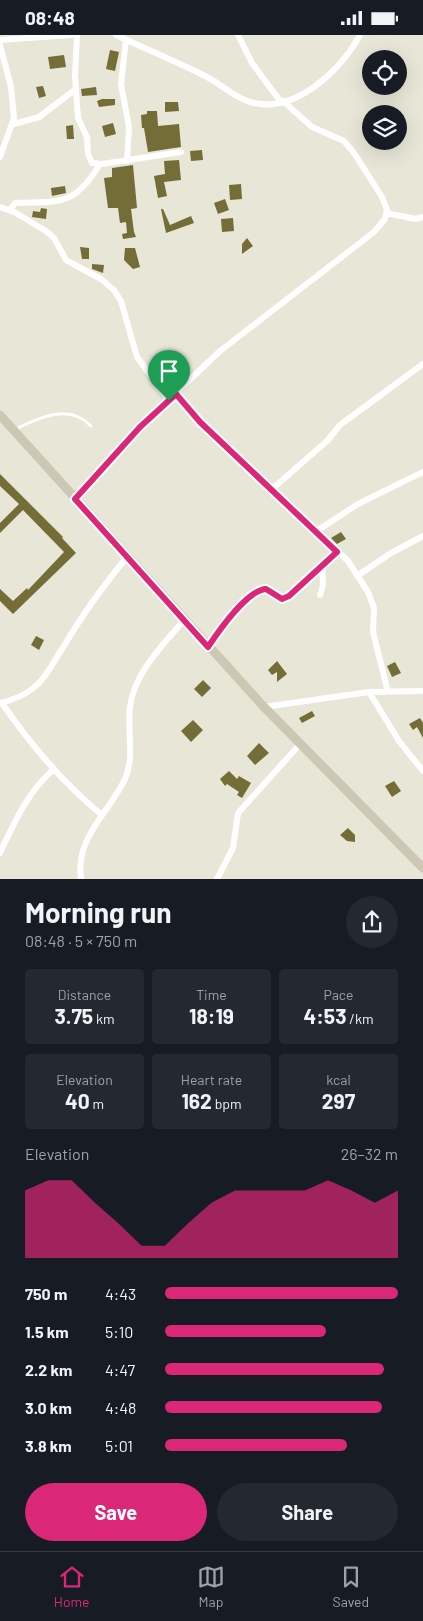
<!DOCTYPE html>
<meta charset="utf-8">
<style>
:root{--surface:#171b24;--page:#242831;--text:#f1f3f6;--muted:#9ea1a6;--line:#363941;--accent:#db2777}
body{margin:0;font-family:Barlow,sans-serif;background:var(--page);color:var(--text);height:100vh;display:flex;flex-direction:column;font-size:19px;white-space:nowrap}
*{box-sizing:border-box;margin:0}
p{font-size:16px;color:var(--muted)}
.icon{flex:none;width:28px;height:28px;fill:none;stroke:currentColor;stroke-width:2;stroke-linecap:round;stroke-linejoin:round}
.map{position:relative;height:844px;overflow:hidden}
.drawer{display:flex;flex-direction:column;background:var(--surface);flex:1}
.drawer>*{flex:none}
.tools{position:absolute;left:362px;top:15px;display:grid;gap:10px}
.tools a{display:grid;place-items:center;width:45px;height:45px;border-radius:50%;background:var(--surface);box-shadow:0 5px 20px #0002;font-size:25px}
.pin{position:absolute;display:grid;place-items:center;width:42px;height:42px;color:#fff;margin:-51px -21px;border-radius:50% 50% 50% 0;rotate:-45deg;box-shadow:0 0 5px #0007}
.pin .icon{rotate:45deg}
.round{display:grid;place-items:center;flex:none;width:52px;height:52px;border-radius:26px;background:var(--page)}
.summary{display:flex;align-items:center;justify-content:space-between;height:85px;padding:0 25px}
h1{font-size:28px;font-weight:700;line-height:38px}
.metrics{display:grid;grid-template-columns:repeat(3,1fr);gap:8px;height:85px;padding:5px 25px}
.metrics div{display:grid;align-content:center;border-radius:5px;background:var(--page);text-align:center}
.metrics b{font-size:21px;font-weight:700}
.metrics small{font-size:14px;font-weight:400}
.metrics p{font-size:14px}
.chart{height:140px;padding:10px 25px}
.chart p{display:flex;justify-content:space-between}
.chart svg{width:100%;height:90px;margin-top:5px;fill:var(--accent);opacity:.7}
.cta{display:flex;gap:10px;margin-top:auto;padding:10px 25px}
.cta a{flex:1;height:58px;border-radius:30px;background:var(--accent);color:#fff;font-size:20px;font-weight:700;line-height:58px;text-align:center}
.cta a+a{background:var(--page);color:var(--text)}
ul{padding:0 25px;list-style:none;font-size:16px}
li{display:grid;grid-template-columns:80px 60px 1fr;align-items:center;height:38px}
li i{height:12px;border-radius:6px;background:var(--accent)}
.status{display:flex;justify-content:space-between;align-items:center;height:35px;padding:0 25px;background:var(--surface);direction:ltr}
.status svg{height:14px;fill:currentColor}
.tabs{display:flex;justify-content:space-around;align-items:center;height:70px;border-top:1px solid var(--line);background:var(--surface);font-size:14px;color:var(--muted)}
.tabs a{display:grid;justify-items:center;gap:2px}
.tabs .selected{color:var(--accent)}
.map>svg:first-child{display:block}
.building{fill:#746d38}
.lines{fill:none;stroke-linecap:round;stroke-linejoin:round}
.lane{stroke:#fff;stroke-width:3}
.street{stroke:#fff;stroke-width:6}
.secondary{stroke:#ccc8b3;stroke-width:9}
.route-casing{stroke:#fff;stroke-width:10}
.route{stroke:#db2777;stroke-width:6}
</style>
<div class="status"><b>08:48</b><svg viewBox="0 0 49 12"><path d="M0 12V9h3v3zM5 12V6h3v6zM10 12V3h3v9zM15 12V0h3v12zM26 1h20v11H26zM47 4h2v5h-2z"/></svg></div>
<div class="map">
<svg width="423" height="844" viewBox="0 0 423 844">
<rect width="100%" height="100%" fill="#e8e6d7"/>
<path class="building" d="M110 15 119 17 115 36 106 34Z
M64 20 66 32 50 34 48 22Z
M43 51 46 61 39 63 36 52Z
M96 52 97 60 82 61 81 54Z
M102 64H115V70L99 72 97 66Z
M165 67H178L179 76 165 77Z
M147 76H157L158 91 179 89 181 112 148 117 144 93H142L141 80 147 79Z
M113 88 116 99 105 102 102 91Z
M73 90 74 104H67L66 91Z
M202 115 203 125 191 126 190 116Z
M179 125 181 145 164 147 167 161 158 163 154 141 165 139 164 126Z
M133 130 137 173 131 174 134 197 136 202 123 204 122 199 127 198 126 187 120 188 118 173H108L104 143 112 142V133Z
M241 149 242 164 230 165 229 150Z
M65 151 66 158 52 161 51 153Z
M225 164 229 175 218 179 214 168Z
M41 173 47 174 46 184 32 182 33 176 40 177Z
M161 174H163L170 190 191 181 194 188 166 198Z
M233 183 234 196 222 197 221 184Z
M247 203 253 211 242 219V209Z
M80 212 89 213V224H82Z
M125 213H135L140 232 133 234 124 225Z
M92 229 104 230 103 238 92 234Z
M0 439 63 502 62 503 76 518 13 579 0 566V554L13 566 27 553 28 555 64 517 23 475 0 498V488L19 469 0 451Z
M341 497 346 504 337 509 331 503Z
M36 601 44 605 39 615 31 610Z
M277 626 287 639 277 647V637L272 640 268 635Z
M395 627 401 638 392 642 387 631Z
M203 645 211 653 202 662 194 654Z
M312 676 315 681 302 688 299 683Z
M420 683 423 688V703L417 692 413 695 409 689Z
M193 685 203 695 191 707 181 696Z
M259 708 269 718 255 730 247 721Z
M229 736 237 744 239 741 251 748 242 763 237 760 239 757 227 749 225 751 220 744Z
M394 746 401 756 392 762 385 751Z
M348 793 355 800V807L347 806 340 800Z"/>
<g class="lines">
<path class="lane" d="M14 395C39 382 70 368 91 391"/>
<path class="street" d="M77 0 75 41 78 83 87 102 88 119 92 128 102 129 181 117
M116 0C146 14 177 27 207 42 221 49 235 63 250 67 295 80 341 35 360 0
M238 0 252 28 280 66
M0 5 71 0
M126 5 121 49 129 92 127 126
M0 10 11 52 14 83 0 122
M14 89 39 82 76 54
M0 172 14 177 46 196 54 203 66 225 101 244 114 255 121 266 137 322 169 366
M10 175 15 168C60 166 74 172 100 129
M386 178 416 184 423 182
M176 359 200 387 348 526 368 557 374 573 373 597 388 657
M271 455 327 406 340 390 423 329
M75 464 140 392 220 316 374 197 385 184 387 175 382 162 354 118 344 106 312 92 283 66
M315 497 358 469 423 437
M357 541 391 518 423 501
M320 560 323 550 322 529
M208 612C218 597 248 554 266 554L282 564 289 561 337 517
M369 657 399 706 423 736
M0 668C13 665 28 659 38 649 49 638 55 624 64 611 82 580 104 550 127 522
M2 668C30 709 63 748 102 780
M264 672 369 657 423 656
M0 818C14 788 28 756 54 734
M81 844C75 802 109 778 125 744 135 722 127 695 130 672 134 638 163 610 184 585
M217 844 233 813 238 778 300 709"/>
<path class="secondary" d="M0 380 264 672 423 833"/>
</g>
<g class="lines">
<g class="route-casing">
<path id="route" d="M176 359 200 387 337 517 289 561 282 564 266 554C247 555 218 597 208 612L75 464 140 392Z"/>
</g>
<use href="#route" class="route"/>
</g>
</svg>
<div class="tools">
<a><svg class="icon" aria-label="locate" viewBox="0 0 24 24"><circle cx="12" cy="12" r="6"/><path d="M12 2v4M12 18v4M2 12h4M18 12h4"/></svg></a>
<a><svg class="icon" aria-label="layers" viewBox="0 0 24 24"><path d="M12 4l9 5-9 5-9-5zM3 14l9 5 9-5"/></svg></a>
</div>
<div class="pin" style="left:169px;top:366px;background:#1e9e55"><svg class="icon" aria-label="arrive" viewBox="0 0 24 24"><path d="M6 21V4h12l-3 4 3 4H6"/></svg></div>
</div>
<section class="drawer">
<div class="summary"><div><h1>Morning run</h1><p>08:48 · 5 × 750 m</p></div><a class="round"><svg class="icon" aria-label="share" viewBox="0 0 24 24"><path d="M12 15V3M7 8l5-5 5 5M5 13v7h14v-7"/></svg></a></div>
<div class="metrics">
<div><p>Distance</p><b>3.75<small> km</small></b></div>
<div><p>Time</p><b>18:19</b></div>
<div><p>Pace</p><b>4:53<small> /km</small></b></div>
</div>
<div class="metrics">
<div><p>Elevation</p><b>40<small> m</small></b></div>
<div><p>Heart rate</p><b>162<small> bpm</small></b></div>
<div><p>kcal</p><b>297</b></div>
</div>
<div class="chart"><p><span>Elevation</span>26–32 m</p>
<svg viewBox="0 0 160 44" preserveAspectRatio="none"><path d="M0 44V11L10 6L20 6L30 17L40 27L50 38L60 38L70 27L80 17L90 11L100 11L110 11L120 11L130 6L140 11L150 17L160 11V44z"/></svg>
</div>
<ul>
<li><b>750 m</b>4:43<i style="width:100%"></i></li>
<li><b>1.5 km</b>5:10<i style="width:69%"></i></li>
<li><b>2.2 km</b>4:47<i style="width:94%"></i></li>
<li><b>3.0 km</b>4:48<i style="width:93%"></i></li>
<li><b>3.8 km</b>5:01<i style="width:78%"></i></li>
</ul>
<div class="cta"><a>Save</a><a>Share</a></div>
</section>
<nav class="tabs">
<a class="selected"><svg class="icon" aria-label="home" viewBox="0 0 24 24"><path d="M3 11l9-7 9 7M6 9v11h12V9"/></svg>Home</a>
<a><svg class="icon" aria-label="map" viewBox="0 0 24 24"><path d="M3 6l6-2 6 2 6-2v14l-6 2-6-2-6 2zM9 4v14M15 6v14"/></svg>Map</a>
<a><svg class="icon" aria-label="saved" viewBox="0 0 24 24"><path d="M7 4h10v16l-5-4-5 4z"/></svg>Saved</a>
</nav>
